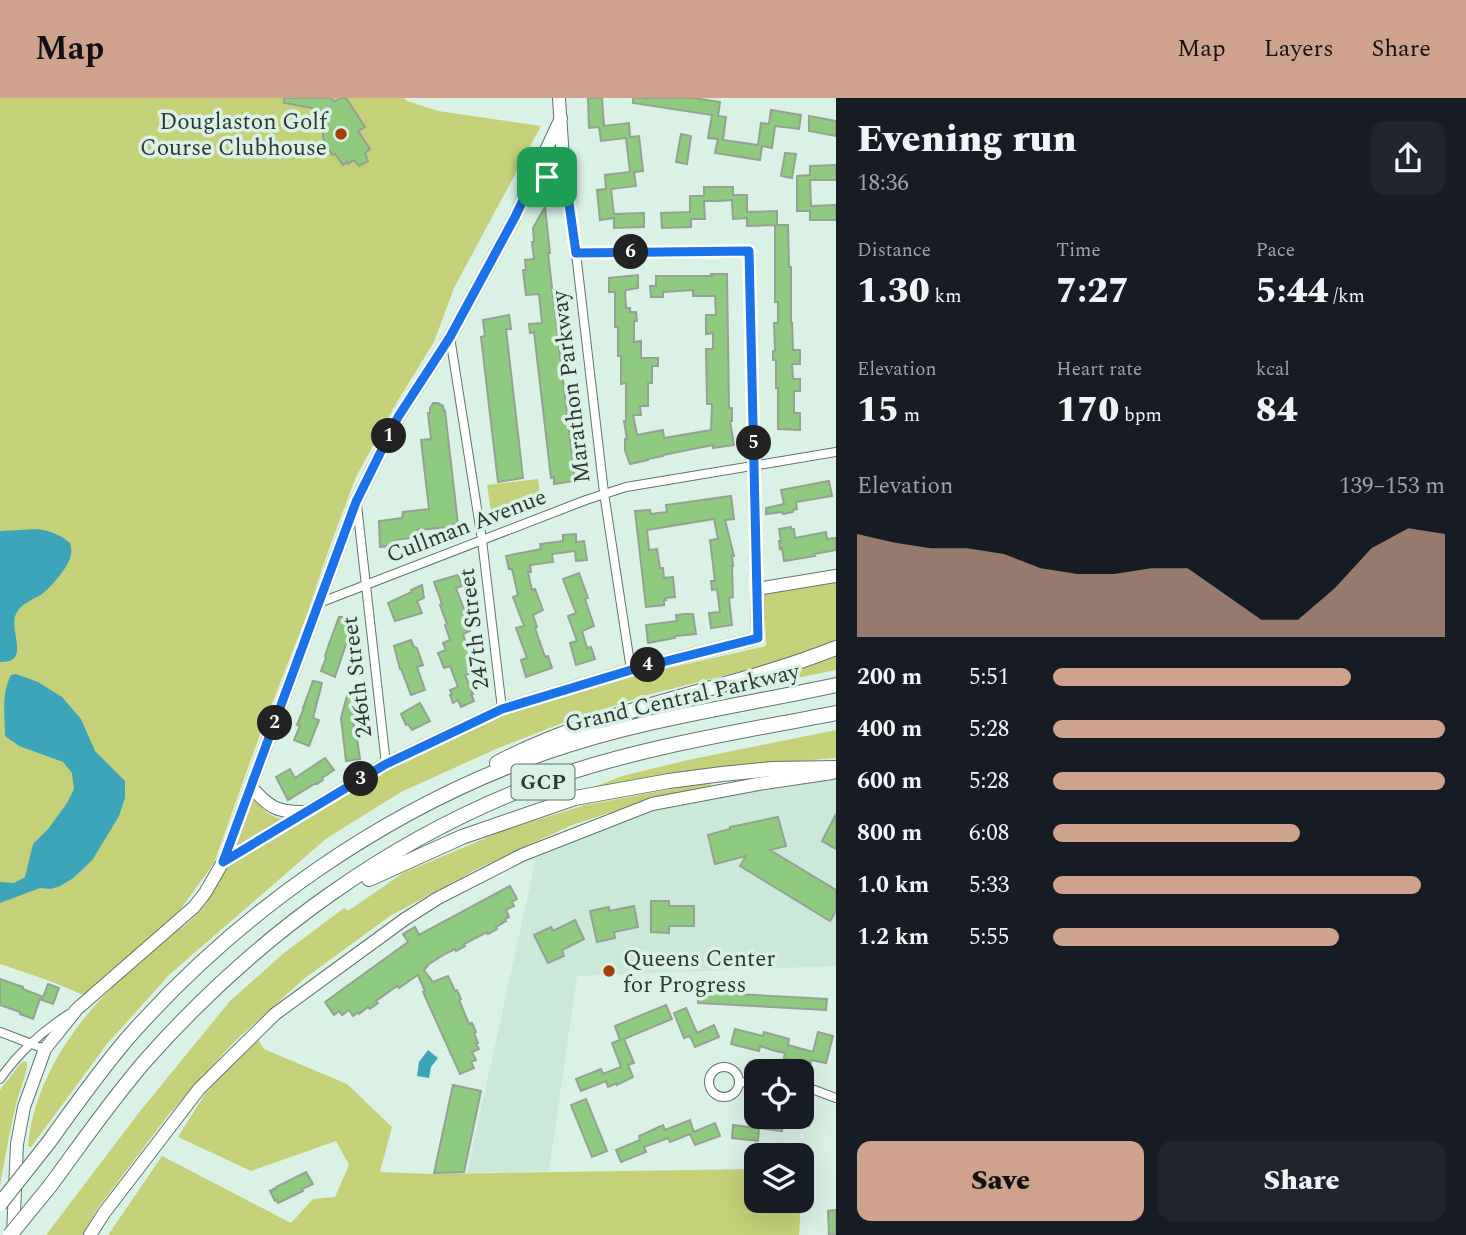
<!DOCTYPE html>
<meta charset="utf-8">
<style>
:root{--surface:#171b24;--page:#20242c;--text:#f1f3f6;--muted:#9ea1a6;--accent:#cea28d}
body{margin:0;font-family:Spectral,serif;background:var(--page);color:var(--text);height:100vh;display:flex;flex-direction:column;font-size:26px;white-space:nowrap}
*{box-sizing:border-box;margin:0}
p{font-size:23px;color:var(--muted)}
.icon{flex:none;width:38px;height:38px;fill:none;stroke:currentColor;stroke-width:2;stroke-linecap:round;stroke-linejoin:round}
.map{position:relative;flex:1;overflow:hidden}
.details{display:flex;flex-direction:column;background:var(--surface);width:630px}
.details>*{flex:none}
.tools{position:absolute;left:744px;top:961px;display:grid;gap:14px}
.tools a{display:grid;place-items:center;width:70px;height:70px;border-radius:14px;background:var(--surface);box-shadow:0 7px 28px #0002;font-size:35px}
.pin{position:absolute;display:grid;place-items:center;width:60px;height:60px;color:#fff;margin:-30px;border-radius:14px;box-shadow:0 4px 10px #0006}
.km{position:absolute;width:35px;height:35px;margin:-18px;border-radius:50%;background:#222;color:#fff;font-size:19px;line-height:35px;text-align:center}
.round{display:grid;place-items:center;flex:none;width:74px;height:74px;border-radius:14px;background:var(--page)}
.overview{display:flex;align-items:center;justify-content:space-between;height:119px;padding:0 21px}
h1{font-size:38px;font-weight:800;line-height:52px}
.metrics{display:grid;grid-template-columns:repeat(3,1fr);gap:10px;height:119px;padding:7px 21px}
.metrics div{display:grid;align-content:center}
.metrics b{font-size:35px;font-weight:800}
.metrics small{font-size:19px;font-weight:400}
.metrics p{font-size:19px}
.chart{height:196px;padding:14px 21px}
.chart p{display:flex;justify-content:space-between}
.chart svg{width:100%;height:126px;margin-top:7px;fill:var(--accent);opacity:.7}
.button{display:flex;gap:14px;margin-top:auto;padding:14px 21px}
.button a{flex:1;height:80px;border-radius:14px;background:var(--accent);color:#111;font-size:28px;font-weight:800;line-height:80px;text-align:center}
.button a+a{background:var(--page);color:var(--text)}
ul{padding:0 21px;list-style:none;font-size:23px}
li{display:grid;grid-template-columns:112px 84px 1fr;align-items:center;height:52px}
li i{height:18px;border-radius:9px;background:var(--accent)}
header{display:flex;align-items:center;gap:42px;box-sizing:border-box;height:98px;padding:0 35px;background:var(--accent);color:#111}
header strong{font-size:33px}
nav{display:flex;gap:38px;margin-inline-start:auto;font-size:24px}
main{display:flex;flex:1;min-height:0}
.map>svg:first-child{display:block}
.built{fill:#cae9d9}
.green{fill:#c5d178}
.water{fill:#3ca5b9}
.building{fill:#8ecb7e;stroke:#94a291;stroke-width:2}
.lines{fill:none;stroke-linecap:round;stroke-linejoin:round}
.street-casing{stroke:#61756b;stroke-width:10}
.secondary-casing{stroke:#61756b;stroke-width:14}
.highway-casing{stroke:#61756b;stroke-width:16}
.street{stroke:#fff;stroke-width:8}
.secondary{stroke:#fff;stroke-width:12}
.highway{stroke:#fff;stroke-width:14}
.highway-bridge-casing{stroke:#61756b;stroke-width:16;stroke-linecap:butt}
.highway-bridge{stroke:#fff;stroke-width:14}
.route-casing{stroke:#fff;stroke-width:14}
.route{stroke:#1a73e8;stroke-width:9}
.poi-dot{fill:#a4400c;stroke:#daf1e6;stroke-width:2.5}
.labels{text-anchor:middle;stroke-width:7;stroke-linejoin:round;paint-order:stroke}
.shield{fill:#daf1e6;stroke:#627069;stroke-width:2}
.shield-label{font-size:21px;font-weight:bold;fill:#2f3833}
.poi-label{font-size:23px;fill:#2f3833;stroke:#daf1e6;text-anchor:end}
.street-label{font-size:23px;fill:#2f3833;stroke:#daf1e6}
</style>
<header>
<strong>Map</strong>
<nav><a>Map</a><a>Layers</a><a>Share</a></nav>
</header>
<main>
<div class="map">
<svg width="836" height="1137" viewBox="0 0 836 1137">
<rect width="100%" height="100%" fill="#daf1e6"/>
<path class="built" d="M836 667V868L577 878 549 1073 467 1075 537 756 611 727 666 708Z"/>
<path class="green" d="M0 0H404L407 3 438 13 541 28 454 190 434 244 394 309 356 379 330 448 305 521 259 639 214 765 175 819 86 898 50 883 0 866Z
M538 381 541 404 492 421 487 387Z
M836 483V542L770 566 647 597 570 622 496 651 401 694 327 740 170 876 107 946 31 1049 28 1048C34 981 78 918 128 875 143 862 158 849 173 836 183 828 194 821 201 811 215 795 218 778 235 762L391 668 503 617 535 605 603 585 766 548 764 501 766 495Z
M836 555V572L723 595 722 591Z
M836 632V660C749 666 665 680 579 695L622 678 688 662Z
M710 684 711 688 633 707 572 727 479 770 390 818 305 880 234 944 169 1016 98 1110 82 1137H46L141 1012 230 903 284 855 344 810 348 813 403 775 505 732 585 707Z
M255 702C264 711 269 719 283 721L240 748H237L235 746 251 704Z
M257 940 264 951 347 986 392 1029 380 1074 431 1076 756 1071V1102L801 1103 799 1137H108L162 1058 291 1125 313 1101 335 1099 349 1067 336 1043 251 1073 178 1039 205 996Z
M24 963 27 964C28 974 19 994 16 1006 10 1033 5 1060 0 1087V992L20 966Z"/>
<path class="water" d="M37 431C51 433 59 436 70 445 71 449 72 453 71 456 70 468 51 489 42 496 33 502 21 505 16 516 8 532 32 565 0 564V433Z
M16 576 38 584 62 599 81 621 95 653 125 683V700L119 718 93 761 83 771 72 781 60 788 51 791 40 790 0 805V784L14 785 25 779 33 746 49 730 67 705 74 691 72 675 63 664 19 648 5 638C5 617 1 596 11 577Z
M428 952 438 960 431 969 429 980 417 978 419 964Z"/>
<path class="building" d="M284 0H331L334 4 340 0H346L365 29 358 33 370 51 365 55 368 63 359 68 354 62 348 66 347 64 343 67 335 56 332 57 323 40V33L316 22 317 15H312V10L284 5Z
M588 0H602L604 28 629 25 630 39 639 38 643 73 634 74 636 88 611 91 614 117V116L644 115V129L614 130V120L600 122 597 92 606 91 605 77 630 74 626 40 601 43 599 29 589 30Z
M633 0H694L720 4 718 18 726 19 723 42 758 47 761 25 769 26 771 12 801 17 799 31 775 28 772 50 762 48 760 62 715 55 718 41 708 40 712 17 633 5Z
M809 18 836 23V38L809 33Z
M681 36 691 38 687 66 676 64Z
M785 55 796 56 792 80 781 78Z
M836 67V82H810L811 108 836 107V122H810V113H797V78L810 77V68Z
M704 89H733V97H747V114L777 113V127H788L789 169H791V225H792L793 252H800V266H792L793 281H800V293H794V315H800V332L778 331V290H776V262H773V253H775L774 225H778V204H775V127L747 128V120L733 121 732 102 719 103H704L705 121H691V129L662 130 661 115 690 114V98H704Z
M545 109 550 155H548L551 181 575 383 554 386V379L551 380 534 234 530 235 529 226 542 225 539 196 526 197 523 172H526L525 162 534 161 532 144H534L533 130Z
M711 176H727L729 310H732V323H730L734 347 713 350V347L663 357V358L648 361V362L630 366 625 352V341H627L624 323H626V285L621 286V258H618V229H615V194H609V180L638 177V190L626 192 625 194 626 210H630V214H636L637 223H634V244L641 243V260H658V268H652V285H648V308H640L641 317H633L637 337 663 332 664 340 711 332 712 306H707L706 251H713V235L706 236V217H716L715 198H693V192L663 194V199H651L650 188H656V178H712Z
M509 217 511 231H506L523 380 498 384 481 239 485 238 483 222Z
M433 305H438L443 308 444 313H445L458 426 450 427V429L418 432 419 439 395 442 396 447 380 449 379 423 402 420 403 414 429 411 421 342 431 341 428 315H430V310Z
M829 383 832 398 796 404 797 411 793 412V414L783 416 782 414 766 416V410L784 406 781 392Z
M731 398 734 421 725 422 734 458H732L733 468H732L733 499 729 500 732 527 711 530 709 515 720 514 717 491 712 492 711 483H715L710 442 718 441 714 421 647 432 649 452 657 451 660 470H663L664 480 673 479 675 499 665 500 666 502H664V507L646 509 635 413 650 412 651 416 667 414 666 407Z
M791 429 792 432 794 431 795 440 826 434 827 441 836 440V452L814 456 815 458 784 463 782 450 780 451 779 443H781L779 431Z
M576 436V444L584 443 587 462 576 463 575 453 552 456 553 464 530 467 531 474H528L532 492 535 491 543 512 533 517 537 529 535 530 545 559 548 558 552 570 526 579 521 562 527 560 516 530 524 528 513 499 518 497 512 471H509L506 458 541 451 540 446 563 443V437Z
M579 475 588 500 585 501 594 528 582 533 587 550 591 549 595 561 576 567 570 545 577 543 568 518 576 515 563 481Z
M458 477 462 488 456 490 465 514 463 515 470 533 463 536 470 559 467 561 472 575 465 577 473 596H471L474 603 461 609 458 602 453 605 450 597 452 596 450 592 458 589 450 568 444 570 438 555 446 552 443 545 450 542 445 527 447 526 440 507 442 506 434 484Z
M422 487 424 500 417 503 422 515 395 523 388 505 405 497 412 494 411 492Z
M684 516H693L696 536 675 538V540L648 545 646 527 677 523 676 517Z
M339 519H344L350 526V534L335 579 321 573 326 560 325 558 329 546Z
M411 542 414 549 417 550 423 567 417 569 425 592 411 597 401 571H400L394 548Z
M313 583 322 585 313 620 319 622 309 648 294 642 300 628 297 627 304 610H303Z
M348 594 356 596 357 613 353 628 360 629 361 641H357L360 661 346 663 341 620Z
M420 605 430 623 412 632 408 626 406 627 401 616Z
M325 660 334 672 322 680 323 682 317 686 316 685 288 702 276 679 290 671 295 680Z
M836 716V751L822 743Z
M778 719 786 748 770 752 836 792V813L830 823 740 768 746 758 715 766 708 737 730 731V729Z
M510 788 517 801 512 804 514 808 506 812 509 819 505 821 506 823 496 829 497 831 488 836 487 834 464 846 465 848 456 853 455 851 445 856 429 866 424 872 433 884 448 878 455 893 457 892 461 901 459 902 469 926 472 925 476 934 474 935 478 945 476 946 479 951 472 954 476 962 471 964 474 970 460 976 423 894 425 893 418 877 399 890 397 888 376 903 378 905 370 911 368 909 359 916 358 914 353 918 349 912 342 917 339 913 334 917 325 904 408 844 403 836 415 829 419 837Z
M651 803H669V808H694V828H669V835L651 834Z
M634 808 638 829 614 834 615 840 597 844 590 813 609 809V813Z
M575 822 584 841 562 852 564 858 548 865 534 837 551 829 553 833Z
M0 881 23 889V891L41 898 33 921 20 916V914L0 907Z
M48 886 59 890 53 906 42 902Z
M698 894 827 901 826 912 698 905Z
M666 907 672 921 624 941 634 965 628 967 633 979 617 987V985L608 989 606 983 581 993 576 981 601 971 603 976 621 969 612 945 620 942 615 928Z
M686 910 697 935 714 927 719 939 695 949 690 938 684 940 674 915Z
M735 931 763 938 764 934 789 941 788 947 813 954 818 934 833 938 826 965 811 962 810 967 784 960 785 955 772 952 760 948 759 953 731 946Z
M453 987 481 993 464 1074 434 1075Z
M586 1001 607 1053 592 1059 571 1007Z
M802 1015H810L809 1028 782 1026V1033L759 1030 758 1043 732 1040 733 1027 755 1030 756 1018H802Z
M690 1022 694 1034 715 1025 720 1038 695 1047 690 1036 670 1044 668 1040 644 1049 646 1054 621 1064 616 1052 640 1042 639 1038 663 1027 665 1032Z
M306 1074 313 1086 302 1091 303 1093 278 1105 277 1102 275 1103 270 1093 276 1090V1089Z
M836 1112V1137H829L828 1113Z"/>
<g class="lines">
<g class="street-casing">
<path id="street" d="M564 77 576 155 604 395 631 572
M576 155 749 153 757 491
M450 239 482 442 502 611
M357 407 386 666
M319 505 586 402 626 389 836 354
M0 934 45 951
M709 984a15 15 0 1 1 30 0a15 15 0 1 1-30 0Z
M0 981C19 954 41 934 69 916
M739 984 756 985
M802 989 809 990 836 1000"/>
</g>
<g class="secondary-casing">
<path id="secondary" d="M534 79 564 77 559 0
M251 689C269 709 277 715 306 714
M223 764 386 666 502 611 631 572 758 540 757 491 836 478
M13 1137 17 1046 24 1009 45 951 77 911 194 809 205 795 223 764 356 404 398 319 450 239 515 119 561 20
M90 1137 104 1115 199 991 275 916 405 821 438 800 522 757 652 706 758 686 832 675"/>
</g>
<g class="highway-casing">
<path id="highway" d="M497 665C603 609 725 594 836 550
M369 781 462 739 575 700 669 683 722 676 773 671 836 670
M49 1044C74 1009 99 974 126 942 238 814 386 710 547 654 641 621 739 608 836 587
M50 1088C81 1046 112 1001 146 962 255 839 392 738 547 682 640 649 739 634 836 615"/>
</g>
<use href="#street" class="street"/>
<use href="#secondary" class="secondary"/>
<use href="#highway" class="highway"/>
<g class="highway-bridge-casing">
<path id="highway-bridge" d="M0 1106 49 1044
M10 1137 50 1088"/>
</g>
<use href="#highway-bridge" class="highway-bridge"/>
</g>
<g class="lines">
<g class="route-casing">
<path id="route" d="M565 77 576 155 749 153 758 540 631 572 502 611 386 666 223 764 356 404 398 319 450 239 515 119 534 79Z"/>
</g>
<use href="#route" class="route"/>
</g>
<g class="poi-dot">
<circle cx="341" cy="36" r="7"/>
<circle cx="609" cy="873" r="7"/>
</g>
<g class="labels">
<rect class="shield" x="511.5" y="666.5" width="63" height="35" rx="5"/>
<g class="shield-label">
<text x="543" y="691">GCP</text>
</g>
<g class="poi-label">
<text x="327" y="31">Douglaston Golf<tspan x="327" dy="26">Course Clubhouse</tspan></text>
<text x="623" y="868" text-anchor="start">Queens Center<tspan x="623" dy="26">for Progress</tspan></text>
</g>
<g class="street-label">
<text transform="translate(570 289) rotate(-97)" y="8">Marathon Parkway</text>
<text transform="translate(466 427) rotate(-21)" y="8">Cullman Avenue</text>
<text transform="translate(473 531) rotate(-97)" y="8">247th Street</text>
<text transform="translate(356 579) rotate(-97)" y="8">246th Street</text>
<text transform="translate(682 599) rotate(-13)" y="8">Grand Central Parkway</text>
</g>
</g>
</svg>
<div class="tools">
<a><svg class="icon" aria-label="locate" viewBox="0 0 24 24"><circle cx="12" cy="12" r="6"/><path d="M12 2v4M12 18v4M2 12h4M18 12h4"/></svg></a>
<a><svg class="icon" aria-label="layers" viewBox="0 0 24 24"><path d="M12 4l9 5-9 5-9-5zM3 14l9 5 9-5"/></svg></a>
</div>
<div class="pin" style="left:547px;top:79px;background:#1e9e55"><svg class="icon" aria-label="arrive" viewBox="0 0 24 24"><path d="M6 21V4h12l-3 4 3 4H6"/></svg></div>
<b class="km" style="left:389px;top:338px">1</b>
<b class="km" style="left:275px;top:625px">2</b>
<b class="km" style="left:361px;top:681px">3</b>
<b class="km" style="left:648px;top:567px">4</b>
<b class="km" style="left:754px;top:345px">5</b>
<b class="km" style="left:631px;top:154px">6</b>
</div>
<section class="details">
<div class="overview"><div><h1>Evening run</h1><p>18:36</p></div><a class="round"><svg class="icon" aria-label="share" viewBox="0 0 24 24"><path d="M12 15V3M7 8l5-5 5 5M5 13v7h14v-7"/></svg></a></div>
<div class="metrics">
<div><p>Distance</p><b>1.30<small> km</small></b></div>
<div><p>Time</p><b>7:27</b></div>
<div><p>Pace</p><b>5:44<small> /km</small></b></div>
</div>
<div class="metrics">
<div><p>Elevation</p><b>15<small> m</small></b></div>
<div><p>Heart rate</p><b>170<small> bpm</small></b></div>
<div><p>kcal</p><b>84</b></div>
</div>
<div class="chart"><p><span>Elevation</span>139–153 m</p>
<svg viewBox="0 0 160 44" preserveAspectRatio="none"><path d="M0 44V8L10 11L20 13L30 13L40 15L50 20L60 22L70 22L80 20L90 20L100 29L110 38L120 38L130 27L140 13L150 6L160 8V44z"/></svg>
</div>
<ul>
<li><b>200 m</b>5:51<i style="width:76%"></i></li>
<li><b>400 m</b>5:28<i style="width:100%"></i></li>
<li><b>600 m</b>5:28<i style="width:100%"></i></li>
<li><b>800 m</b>6:08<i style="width:63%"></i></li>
<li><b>1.0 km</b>5:33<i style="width:94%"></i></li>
<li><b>1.2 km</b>5:55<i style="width:73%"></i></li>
</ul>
<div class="button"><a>Save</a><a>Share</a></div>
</section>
</main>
